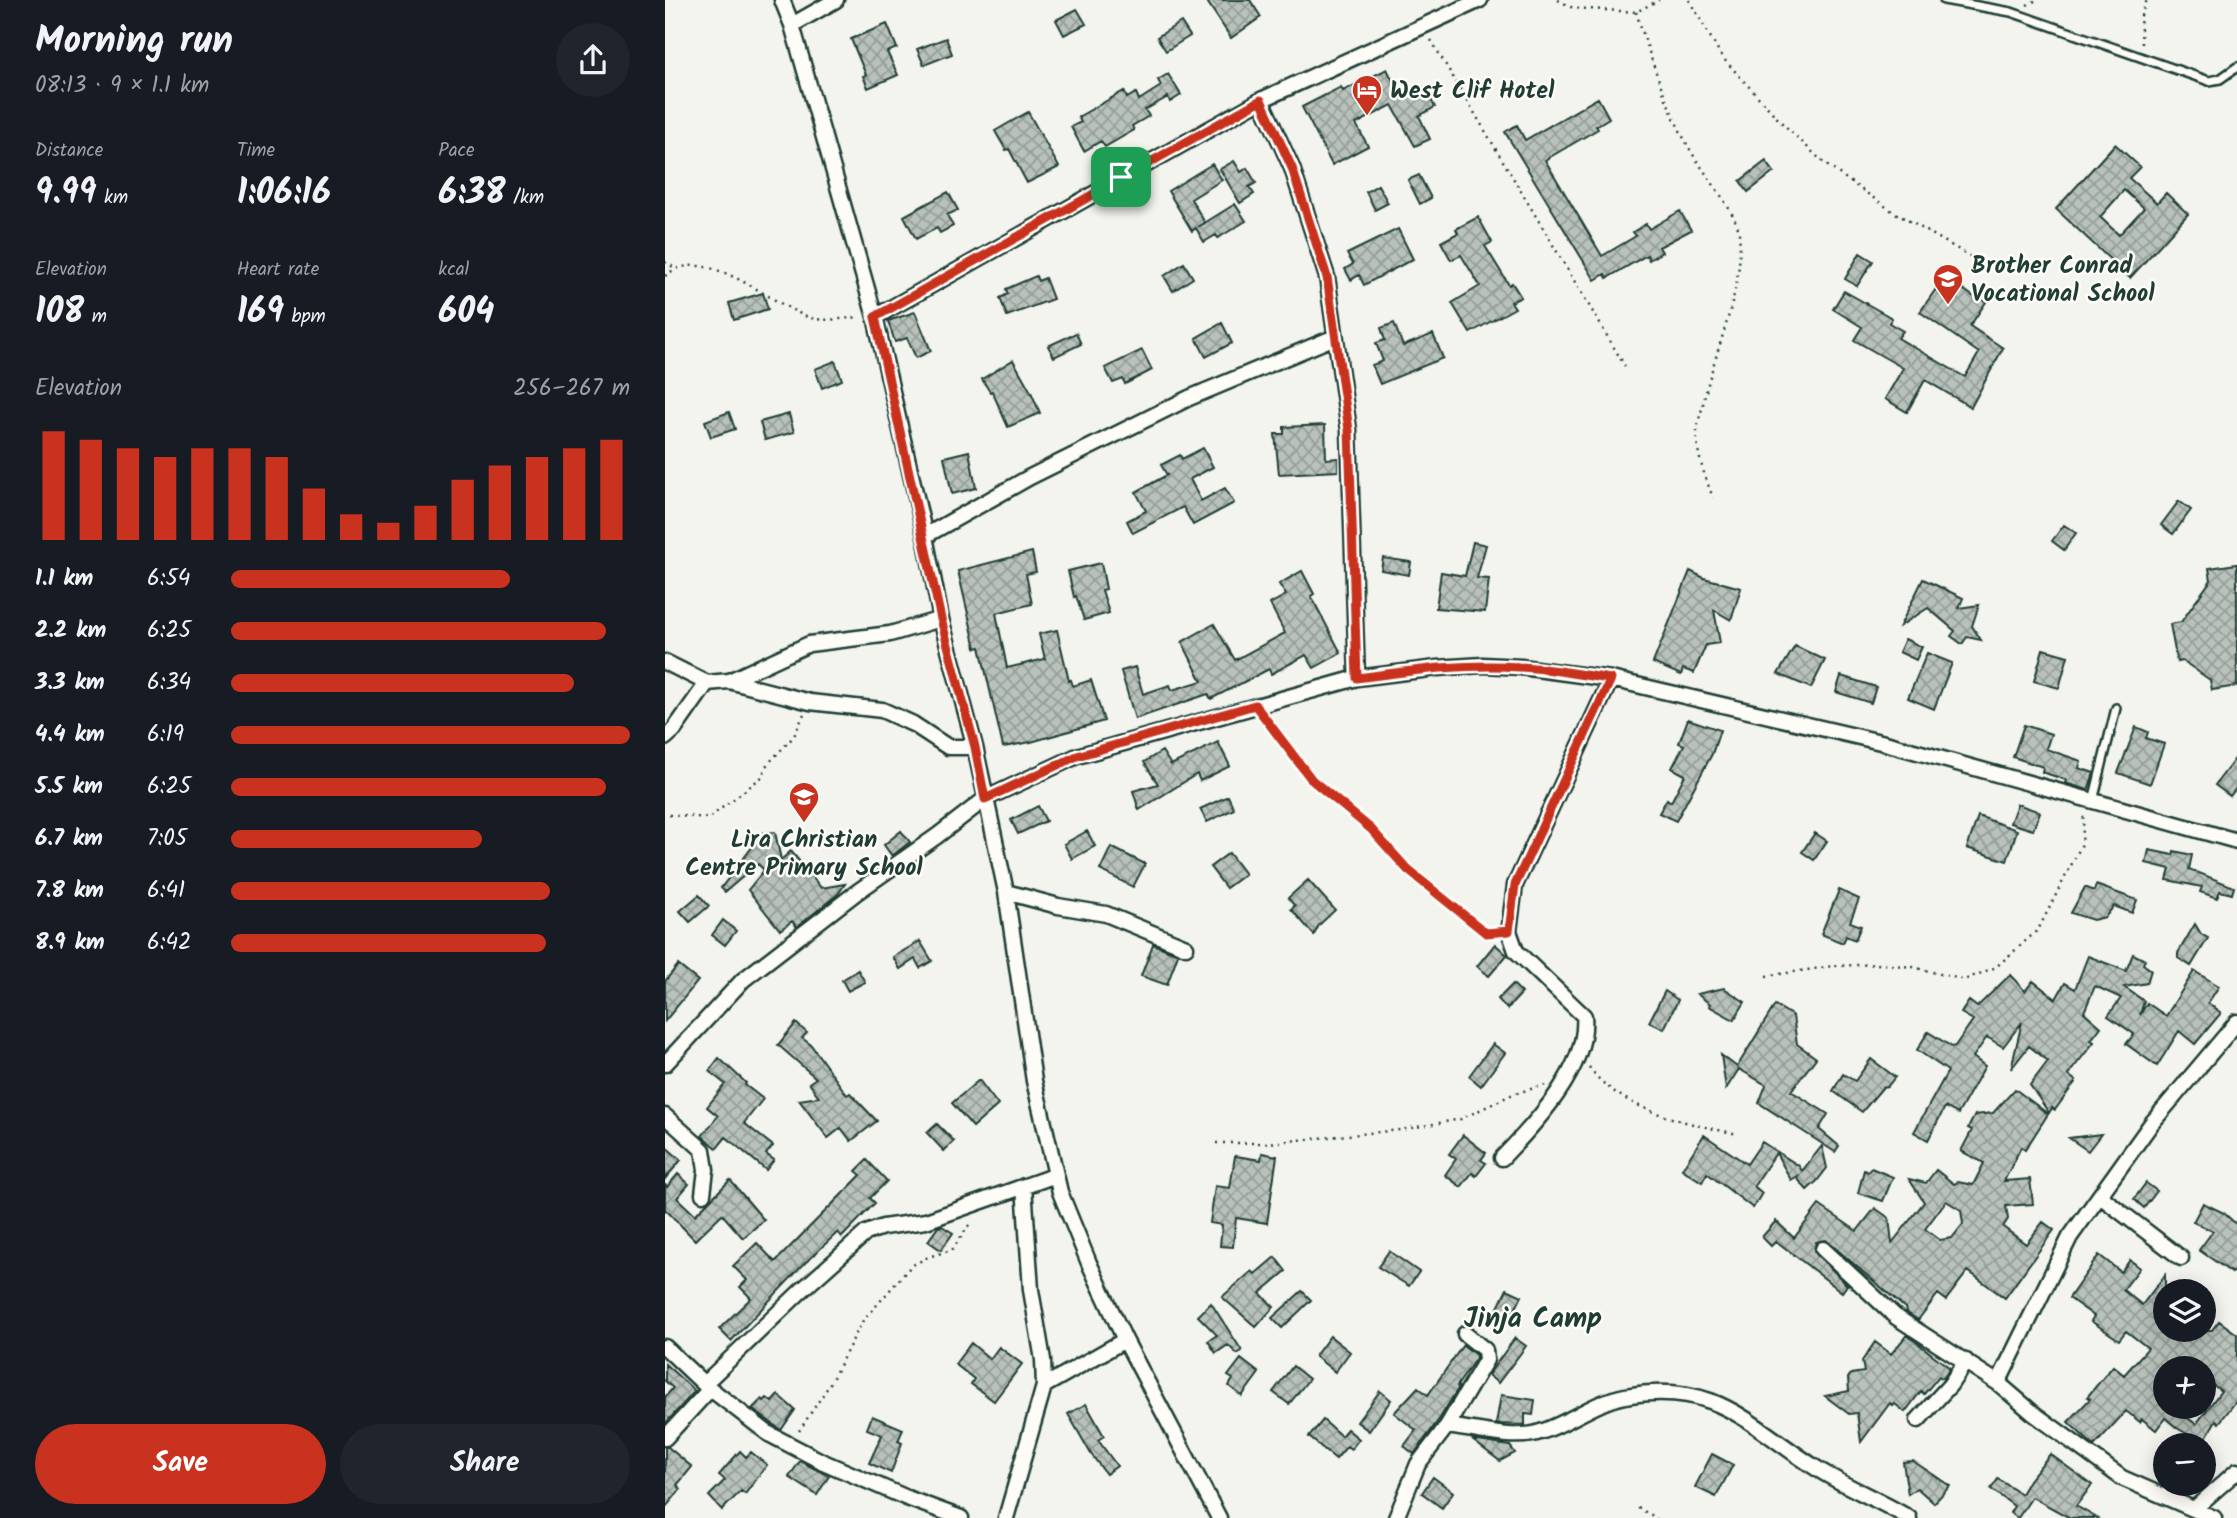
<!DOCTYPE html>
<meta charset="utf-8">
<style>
:root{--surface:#171b24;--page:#20242c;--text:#f1f3f6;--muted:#9ea1a6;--accent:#c8321e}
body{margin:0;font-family:Kalam,sans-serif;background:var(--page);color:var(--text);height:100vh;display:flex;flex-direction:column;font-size:26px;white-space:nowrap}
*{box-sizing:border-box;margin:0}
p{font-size:23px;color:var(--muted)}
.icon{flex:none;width:38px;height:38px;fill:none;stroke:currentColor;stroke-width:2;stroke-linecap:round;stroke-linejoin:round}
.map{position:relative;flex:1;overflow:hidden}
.side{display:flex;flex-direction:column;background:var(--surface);width:665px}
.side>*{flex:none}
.buttons{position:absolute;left:1488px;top:1279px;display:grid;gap:14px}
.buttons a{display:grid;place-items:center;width:63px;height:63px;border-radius:50%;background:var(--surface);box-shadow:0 4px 18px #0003;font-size:35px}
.pin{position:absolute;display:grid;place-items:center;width:60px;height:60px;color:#fff;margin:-30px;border-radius:14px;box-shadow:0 4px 10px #0006}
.round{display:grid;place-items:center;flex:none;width:74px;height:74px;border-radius:37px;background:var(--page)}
.head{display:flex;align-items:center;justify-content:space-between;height:119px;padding:0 35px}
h1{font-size:38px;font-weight:800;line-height:52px}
.stats{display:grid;grid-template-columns:repeat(3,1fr);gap:10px;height:119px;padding:7px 35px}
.stats div{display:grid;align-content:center}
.stats b{font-size:35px;font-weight:800}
.stats small{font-size:19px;font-weight:400}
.stats p{font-size:19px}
.chart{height:196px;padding:14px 35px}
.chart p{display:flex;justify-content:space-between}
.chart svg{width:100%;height:126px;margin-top:7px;stroke:var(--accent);stroke-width:6}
.button{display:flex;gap:14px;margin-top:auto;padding:14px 35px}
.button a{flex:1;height:80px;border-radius:42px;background:var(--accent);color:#fff;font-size:28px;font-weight:800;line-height:80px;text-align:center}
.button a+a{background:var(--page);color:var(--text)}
ul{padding:0 35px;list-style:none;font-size:23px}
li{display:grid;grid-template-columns:112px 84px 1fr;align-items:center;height:52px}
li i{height:18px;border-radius:9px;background:var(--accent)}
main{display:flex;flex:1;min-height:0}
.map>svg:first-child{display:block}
.building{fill:url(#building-cross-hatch);stroke:#1f3d34;stroke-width:2;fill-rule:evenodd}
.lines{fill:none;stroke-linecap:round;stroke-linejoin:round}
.lane-casing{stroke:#1f3d34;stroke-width:12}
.street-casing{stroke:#1f3d34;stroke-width:19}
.path{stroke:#1f3d34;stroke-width:2.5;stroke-dasharray:2 5;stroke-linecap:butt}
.lane{stroke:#fdfcf7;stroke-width:7}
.street{stroke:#fdfcf7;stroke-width:14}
.route-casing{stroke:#fff;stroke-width:14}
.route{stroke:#c8321e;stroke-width:9}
.labels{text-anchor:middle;stroke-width:5;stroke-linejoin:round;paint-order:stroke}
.poi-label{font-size:24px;font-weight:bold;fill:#1f3d34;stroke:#fdfcf7;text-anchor:start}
.quarter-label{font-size:28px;font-weight:bold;fill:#1f3d34;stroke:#fdfcf7}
</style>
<main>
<section class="side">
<div class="head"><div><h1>Morning run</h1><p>08:13 · 9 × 1.1 km</p></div><a class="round"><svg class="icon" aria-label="share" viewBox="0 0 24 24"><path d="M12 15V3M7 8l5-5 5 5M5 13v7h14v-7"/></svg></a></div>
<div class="stats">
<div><p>Distance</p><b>9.99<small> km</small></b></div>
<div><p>Time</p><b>1:06:16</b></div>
<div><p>Pace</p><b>6:38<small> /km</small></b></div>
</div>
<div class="stats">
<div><p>Elevation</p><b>108<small> m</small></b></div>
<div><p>Heart rate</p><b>169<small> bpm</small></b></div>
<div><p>kcal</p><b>604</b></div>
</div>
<div class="chart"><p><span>Elevation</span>256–267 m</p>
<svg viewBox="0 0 160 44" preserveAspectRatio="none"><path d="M5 44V6M15 44V9M25 44V12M35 44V15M45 44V12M55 44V12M65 44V15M75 44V26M85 44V35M95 44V38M105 44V32M115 44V23M125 44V18M135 44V15M145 44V12M155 44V9"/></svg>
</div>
<ul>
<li><b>1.1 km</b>6:54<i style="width:70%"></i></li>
<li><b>2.2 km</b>6:25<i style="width:94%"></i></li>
<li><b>3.3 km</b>6:34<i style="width:86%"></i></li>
<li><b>4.4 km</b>6:19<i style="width:100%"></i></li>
<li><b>5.5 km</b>6:25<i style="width:94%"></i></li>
<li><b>6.7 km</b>7:05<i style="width:63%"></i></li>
<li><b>7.8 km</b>6:41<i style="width:80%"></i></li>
<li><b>8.9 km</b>6:42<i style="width:79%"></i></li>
</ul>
<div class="button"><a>Save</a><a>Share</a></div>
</section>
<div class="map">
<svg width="1572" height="1518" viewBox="0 0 1572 1518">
<defs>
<pattern id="building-cross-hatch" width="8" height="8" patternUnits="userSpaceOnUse" patternTransform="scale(1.75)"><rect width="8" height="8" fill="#b9c1bb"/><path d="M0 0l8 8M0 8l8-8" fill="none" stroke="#969e99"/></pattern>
</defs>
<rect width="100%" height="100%" fill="#f4f4ef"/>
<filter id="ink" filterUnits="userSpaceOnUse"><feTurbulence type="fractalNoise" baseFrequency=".0143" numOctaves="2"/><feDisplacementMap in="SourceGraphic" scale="14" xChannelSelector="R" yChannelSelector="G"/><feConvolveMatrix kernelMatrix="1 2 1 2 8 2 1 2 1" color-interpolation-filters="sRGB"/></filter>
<g filter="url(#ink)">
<path class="building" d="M541 0H585L596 17 566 38Z
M412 9 421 24 399 35 391 20Z
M516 22 525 36 501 51 492 37Z
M222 24 232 48 222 52 233 75 203 88 198 76 201 75 186 39Z
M281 38 287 54 259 65 252 49Z
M722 69 737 99 759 87 770 107 754 116 765 139 750 146 727 105 691 124 703 146 667 165 637 107 676 87 678 91Z
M503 74 516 95 505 102 503 97 480 110 484 116 467 126 469 130 440 147 436 141 419 151 406 127 416 122 413 117 459 91 462 98 471 93 474 100 496 86 493 80Z
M933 98 944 118 931 126 933 129 880 160 937 256 971 236 968 232 981 224 984 229 1015 211 1026 230 994 247 997 252 984 260 982 255 942 278 940 274 930 280 840 132 852 125 860 140Z
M363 112 394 167 362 183 344 149 341 150 330 131Z
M1450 144 1475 167 1464 178 1492 203 1501 193 1523 214 1465 278 1391 209ZM1459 190 1479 208 1454 235 1435 217Z
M569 161 576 172 582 168 591 183 584 187 589 194 575 203 555 169Z
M1101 161 1109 172 1083 192 1075 181Z
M547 164 557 180 526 199 540 223 533 227 570 204 581 221 553 238 551 235 539 242 531 228 527 231 503 191Z
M754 175 766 198 755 204 743 180Z
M713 185 723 203 710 210 701 192Z
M283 192 293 210 282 215 288 226 275 233 272 228 251 239 239 216Z
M813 217 827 242 820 246 844 285 847 283 856 297 846 302 850 308 805 333 787 303 815 286 796 255 786 260 776 242 793 233 791 229Z
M733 229 748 259 699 285 694 275 686 280 680 269 688 264 682 254Z
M1195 253 1208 261 1192 286 1180 279Z
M519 263 528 278 508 291 499 276Z
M371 276 373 281 380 278 388 299 342 316 335 298 343 294 341 289Z
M1280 276 1309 297 1310 294 1321 302 1305 326 1338 348 1306 407 1260 380 1242 412 1220 399 1238 368 1189 340 1197 327 1168 309 1179 291 1227 318 1224 323 1238 331 1233 338 1300 377 1314 353 1255 312Z
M98 293 103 309 69 320 64 303Z
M250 312 266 351 251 358 242 338 230 342 223 321Z
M557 323 567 343 541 357 531 338Z
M729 323 738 346 768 334 778 358 715 384 707 365 718 361 711 343 720 340 716 328Z
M411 333 416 344 389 357 383 346Z
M477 350 487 370 460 384 458 379 448 383 440 368Z
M348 360 366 392 375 413 343 427 327 391 325 392 317 379Z
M170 361 177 380 157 388 150 369Z
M64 412 70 429 46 437 40 421Z
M124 414 129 432 100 440 95 422Z
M660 425 661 459 673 458V471L614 474 610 434H619V427Z
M538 448 548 467 525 479 536 501 560 488 569 503 528 525 518 507 468 533 462 521 481 511 471 492 502 475 496 465 515 455 517 459Z
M304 451 311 488 287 494 279 457Z
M1514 501 1526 510 1508 534 1496 525Z
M1399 525 1411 533 1399 550 1387 541Z
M808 542 821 545 812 578 824 579 820 612 771 608 776 572 800 576Z
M367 552 371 572 361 574 367 604 331 613 342 668 380 659 374 634 392 630 404 681 406 680 408 686 426 680 439 721 366 742 338 747 315 647 311 648 293 571Z
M718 558 746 562 744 575 716 570Z
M436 563 441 589 437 590 444 613 419 620 411 596 409 597 403 571Z
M1572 564V686L1547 690 1545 680 1518 661 1512 662 1505 624 1516 622 1546 580 1544 568Z
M637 571 649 594 646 596 676 653 649 668 641 655 606 674 604 669 546 699 543 694 470 719 456 671 470 667 478 694 505 685 507 690 537 681 517 642 549 624 570 660 620 633 605 604 621 595 614 584Z
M1025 571 1039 578 1076 588 1066 620 1049 610 1055 643 1041 645 1029 673 1018 669 1016 675 988 663Z
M1258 579 1298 598 1294 608 1314 605 1307 626 1316 640 1302 637 1297 644 1286 636 1290 631 1263 608 1235 626Z
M1240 639 1257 647 1251 660 1234 652Z
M1130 646 1160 660 1146 688 1113 674Z
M1378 649 1403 656 1394 688 1369 681Z
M1262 653 1287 663 1269 709 1243 698Z
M1176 676 1211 687 1206 703 1171 692Z
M1023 719 1055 730 1047 754 1011 821 994 813 1002 799 1006 802 1020 775 1007 768 1019 745 1014 743Z
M1359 725 1386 734 1381 749 1416 761 1414 768 1429 773 1423 790 1400 783 1401 780 1377 772 1378 767 1348 757Z
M1471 727 1483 732 1481 738 1499 744 1485 784 1453 773Z
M553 742 565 766 535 781 532 774 474 810 468 791 493 784 479 762 497 751 506 765Z
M1572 756V787L1565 796 1550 785Z
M563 796 569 809 542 822 535 809Z
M1352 804 1375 812 1368 830 1345 823Z
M373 806 381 821 353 834 346 820Z
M1313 816 1352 830 1342 861 1302 848Z
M236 831 245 842 227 856 219 845Z
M422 831 430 846 407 859 399 844Z
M110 832 116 860 126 851 156 888 180 884 173 894 132 927 127 921 115 930 83 890 99 870 93 864 60 892 56 888 98 833Z
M1150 833 1162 841 1149 860 1137 852Z
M446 847 480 864 468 887 435 870Z
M1484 850 1508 855 1509 851 1527 855 1524 869 1569 887 1567 894 1555 891 1552 898 1535 892 1537 887 1502 880 1505 869 1481 863Z
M564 853 580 874 561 888 545 867Z
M643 880 670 910 654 925 649 935 626 909 630 906 623 898Z
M1431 885 1472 900 1467 913 1449 906 1440 917 1428 920 1406 913 1420 887 1429 891Z
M1174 890 1194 899 1185 922 1196 926 1190 940 1181 936 1178 943 1156 934Z
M34 895 44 906 25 922 15 911Z
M58 920 71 931 60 945 47 935Z
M1530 924 1536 934 1543 938 1526 966 1513 958V953Z
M255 941 267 961 255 968 250 959 235 969 228 957Z
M488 944 513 954 502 985 476 976Z
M830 944 842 955 824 976 812 966Z
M1468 954 1480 960 1478 964 1486 970 1482 983 1459 987 1479 1001 1475 1015 1482 1003 1501 1016 1529 971 1554 986 1543 1003 1556 1013 1530 1044 1514 1031 1492 1066 1461 1044 1469 1034 1443 1016 1456 998 1430 986 1419 1012 1436 1027 1426 1040 1429 1042 1403 1075 1411 1081 1390 1110 1387 1108 1384 1113 1365 1085 1383 1061 1364 1046 1346 1069 1357 1022 1338 1047 1322 1037 1308 1057 1320 1066 1293 1114 1280 1107 1263 1140 1249 1132 1283 1071 1252 1050 1263 1032 1287 1047 1290 1046 1308 1020 1296 1013 1304 1001 1312 1007 1345 975 1360 991 1368 981 1391 999 1400 983 1410 989 1423 956 1461 971Z
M13 965 33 981 0 1021V981Z
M193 970 200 982 183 991 177 980Z
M848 984 857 993 842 1009 833 999Z
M1059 988 1080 1002 1069 1020 1044 1006 1045 1004 1032 994Z
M1000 991 1013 1000 999 1029 984 1022Z
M1110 1005 1128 1016 1132 1044 1151 1058 1126 1091 1163 1114 1154 1129 1174 1146 1170 1152 1094 1103 1101 1085 1074 1069 1061 1089 1056 1055 1072 1067Z
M131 1023 142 1033 137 1038 146 1045 182 1095 185 1093 212 1121 186 1141 176 1128 163 1138 134 1100 154 1097 144 1083 151 1078 113 1045Z
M828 1044 840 1053 816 1086 804 1076Z
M54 1058 81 1083 80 1085 98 1099 79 1123 108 1146 101 1154 109 1160 101 1170 61 1137 52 1148 37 1136 53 1116 42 1107 60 1084 44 1071Z
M1206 1059 1230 1077 1222 1087 1217 1088 1197 1112 1168 1091 1178 1074 1190 1081Z
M314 1080 333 1105 308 1127 287 1103Z
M1350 1089 1383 1114 1360 1150 1356 1147 1339 1181 1365 1179 1368 1204 1341 1206 1343 1219 1338 1227 1361 1244 1378 1222 1389 1230 1340 1298 1303 1271 1281 1300 1273 1294 1253 1320 1241 1312 1240 1308 1161 1240 1151 1242 1149 1251 1182 1285 1177 1292 1111 1241 1106 1246 1097 1237 1111 1221 1129 1238 1154 1205 1192 1231 1210 1208 1224 1218 1227 1243 1259 1202 1244 1179 1261 1183 1271 1170 1289 1184 1293 1182 1308 1185 1319 1163 1296 1151 1307 1130 1303 1128 1310 1115 1328 1113ZM1281 1201 1296 1210 1298 1224 1287 1238 1275 1240 1260 1229Z
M272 1124 289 1141 279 1151 262 1133Z
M1436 1134 1423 1151 1404 1138Z
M798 1135 821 1153 816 1160 821 1163 811 1176 807 1173 796 1187 780 1175 791 1159 784 1154Z
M1039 1135 1082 1164 1097 1142 1134 1166 1137 1171 1157 1146 1162 1168 1152 1181 1142 1190 1132 1178 1133 1176 1126 1180 1111 1153 1089 1186 1097 1193 1088 1208 1042 1173 1037 1182 1017 1169Z
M0 1146 16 1160 0 1179Z
M597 1153 612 1156 602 1223 571 1218 568 1247 555 1246 557 1225 545 1223 550 1186 565 1188 570 1156 596 1160Z
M202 1160 222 1181 205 1198 210 1203 177 1237 173 1232 139 1264 66 1341 54 1329 86 1298 75 1287 82 1280 68 1266 92 1243 110 1262 196 1175 191 1171Z
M1206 1168 1228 1177 1218 1201 1193 1193 1199 1170 1203 1172Z
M13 1174 24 1184 12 1198 30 1215 65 1180 99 1220 78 1238 57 1214 30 1240 1 1210 0 1212V1185L2 1187Z
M1481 1183 1492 1191 1479 1208 1469 1199Z
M1538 1203 1559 1213 1572 1225V1266L1567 1273 1534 1250 1548 1231 1528 1222Z
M277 1226 288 1233 276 1250 263 1241 273 1227Z
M724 1251 754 1272 744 1286 713 1267Z
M1434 1255 1456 1272 1465 1260 1475 1268 1458 1290 1477 1305 1500 1275V1330H1547L1554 1321 1572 1334V1400L1554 1423 1551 1420 1538 1443 1512 1428 1500 1418 1491 1430 1477 1419 1475 1422 1461 1411 1429 1446 1403 1422 1425 1399 1422 1397 1448 1366 1459 1375 1483 1348 1461 1331 1454 1340 1426 1321 1429 1316 1404 1298ZM1500 1368H1538V1377L1556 1391 1531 1424 1507 1407H1500Z
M610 1257 621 1271 595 1293 609 1307 591 1327 557 1297 587 1271 590 1274Z
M842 1289 857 1296 844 1322 828 1318Z
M637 1291 646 1300 617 1328 607 1318Z
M546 1303 577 1351 572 1354 563 1345 551 1353 543 1341 552 1335 533 1316Z
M1242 1335 1285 1368 1278 1379 1274 1376 1259 1394 1256 1391 1240 1412 1230 1404 1228 1406 1225 1403 1196 1442 1192 1413 1184 1414 1160 1396 1184 1391 1183 1378 1186 1374 1199 1372 1197 1361 1210 1342 1226 1354Z
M665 1336 685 1352 670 1372 650 1356Z
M850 1338 861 1346 833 1383 823 1375Z
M306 1343 325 1359 334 1347 357 1364 329 1401 306 1384 309 1379 290 1364Z
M798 1345 811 1355V1358L792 1386 794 1387 775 1418 749 1454 739 1446 751 1430 729 1413 753 1387 763 1395Z
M576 1359 594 1373 577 1396 564 1386 568 1379 563 1376Z
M0 1364 30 1391 0 1424V1397L8 1388 0 1381Z
M628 1366 644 1379 624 1404 608 1392Z
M715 1391 726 1400 704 1431 692 1422Z
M113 1395 130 1410 116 1430 87 1409 97 1399 99 1401 102 1398 107 1402Z
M836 1395 870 1400 868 1415 860 1414V1425L831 1424Z
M421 1404 439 1436 433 1440 452 1466 441 1474 426 1454 403 1414Z
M207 1416 238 1429 233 1441 237 1443 226 1473 204 1463 217 1435 202 1429Z
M658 1420 676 1436 682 1429 694 1439 686 1449 682 1446 671 1459 644 1437Z
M807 1440 845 1446 850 1453 835 1461Z
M0 1447H3L27 1467 12 1485 16 1489 0 1508Z
M75 1451 81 1457 86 1452 102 1465 80 1494 76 1491 57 1510 44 1496 60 1480 54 1475Z
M1047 1454 1068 1465 1051 1497 1030 1487Z
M1385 1454 1427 1485 1411 1506 1432 1518H1405L1367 1497 1353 1518 1345 1513 1349 1506 1326 1489 1333 1479 1356 1494 1364 1480Z
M135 1461 164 1476 152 1495 124 1477Z
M1248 1461 1285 1486 1269 1503 1252 1488 1243 1494 1238 1462Z
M768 1477 788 1492 777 1508 757 1493Z"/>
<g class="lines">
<g class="lane-casing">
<path id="lane" d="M1279 0 1346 12 1544 81 1555 79 1572 67
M1428 801 1451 708"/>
</g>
<g class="street-casing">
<path id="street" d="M117 0 127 25 210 317 260 536 276 619 310 747 341 892 369 1081 395 1192 424 1263 460 1340 554 1518
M127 25 171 0
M596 100 627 168 662 277 684 430 692 678
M210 317 596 100 815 0
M260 536 365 477 524 398 670 337
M0 662 42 683 64 681 145 702 217 710 248 724 283 747H310
M64 681 144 644 225 634 276 619
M0 738 9 730 42 683
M341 892 393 906 441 914 521 947
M0 1064 78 980 192 892 272 836 320 799 412 756 692 678 772 668 818 665 856 667 946 679 1220 743 1572 841
M0 1116 38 1150 41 1170 38 1194
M837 1158C870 1124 924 1067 919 1016L851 951 844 931 850 885 946 679
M1435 1196 1516 1258
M1158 1249 1231 1317 1333 1383
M0 1347 39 1384 104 1434 156 1461 242 1498 296 1518
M39 1384 136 1291 201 1233 218 1227 261 1221 391 1175
M379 1386 460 1340
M1253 1420 1285 1385 1301 1361
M782 1426C807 1429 848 1440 872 1433 902 1425 928 1402 960 1396 1051 1380 1081 1423 1151 1468 1181 1487 1214 1500 1244 1518
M0 1438 45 1389
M1529 1509 1572 1471
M341 1518 379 1386 378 1360 366 1290 359 1186
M731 1518 753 1464 782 1426 821 1360 820 1350 800 1334
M1549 1518 1457 1478 1368 1413 1333 1383 1405 1237 1486 1124 1572 1022"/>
</g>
<path class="path" d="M893 0 908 8 971 12 994 0
M1024 0 1057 57 1116 122 1160 164 1227 211 1308 258
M1362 5 1372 0
M971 12C986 58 1000 104 1023 146 1035 169 1071 210 1074 233 1080 288 1051 346 1039 400 1037 410 1033 421 1032 431 1031 455 1040 476 1048 498
M766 40 960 366
M1477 44 1475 18 1482 0
M0 262 10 268
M0 276C41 241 107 306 146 318 160 322 181 318 195 317
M601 719 647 780 706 829 743 870 821 933 831 932
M4 815 44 818 97 777 101 766 129 736 139 714
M1101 976 1169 966 1216 964 1248 967 1299 980 1331 967 1373 930 1417 844 1419 813
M924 1067C954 1110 1024 1124 1073 1134
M551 1143H603L735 1130 796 1119 848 1094 880 1085
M134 1431 163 1387 197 1322 246 1266 263 1257 287 1250 307 1221
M973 1508 992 1518"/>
<use href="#lane" class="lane"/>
<use href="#street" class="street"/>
</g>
</g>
<g class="lines" filter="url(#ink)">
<g class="route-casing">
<path id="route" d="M596 100 627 168 662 277 684 430 692 678C746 671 800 663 854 667 885 668 915 675 946 679L850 885 844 931 821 933 743 870 706 829 647 780 590 705 412 756 320 799 310 747 276 619 210 317Z"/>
</g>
<use href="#route" class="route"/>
</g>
<defs>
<g id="hotel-pin" transform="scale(1.575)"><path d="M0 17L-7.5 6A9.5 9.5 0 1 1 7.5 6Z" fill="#c8321e" stroke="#fdfcf7"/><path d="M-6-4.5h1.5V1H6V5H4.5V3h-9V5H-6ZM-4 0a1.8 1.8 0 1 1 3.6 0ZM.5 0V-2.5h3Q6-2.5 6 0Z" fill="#fff"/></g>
<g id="school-pin" transform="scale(1.575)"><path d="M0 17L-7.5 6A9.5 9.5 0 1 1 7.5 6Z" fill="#c8321e" stroke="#fdfcf7"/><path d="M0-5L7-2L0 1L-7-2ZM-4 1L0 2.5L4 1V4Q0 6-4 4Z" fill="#fff"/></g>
</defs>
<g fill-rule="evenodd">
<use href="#hotel-pin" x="702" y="90"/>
<use href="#school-pin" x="1283" y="279"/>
<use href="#school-pin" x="139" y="797"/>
</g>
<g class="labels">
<g class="poi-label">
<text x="725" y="98">West Clif Hotel</text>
<text x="1306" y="273">Brother Conrad<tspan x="1306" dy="28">Vocational School</tspan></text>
<text x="139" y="847" text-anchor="middle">Lira Christian<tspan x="139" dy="28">Centre Primary School</tspan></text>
</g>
<g class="quarter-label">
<text x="868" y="1327">Jinja Camp</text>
</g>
</g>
</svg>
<div class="buttons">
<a><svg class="icon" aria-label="layers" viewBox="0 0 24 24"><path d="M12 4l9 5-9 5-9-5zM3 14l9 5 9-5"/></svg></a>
<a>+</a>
<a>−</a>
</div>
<div class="pin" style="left:456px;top:177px;background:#1e9e55"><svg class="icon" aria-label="arrive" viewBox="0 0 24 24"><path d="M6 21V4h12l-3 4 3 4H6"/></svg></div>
</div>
</main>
